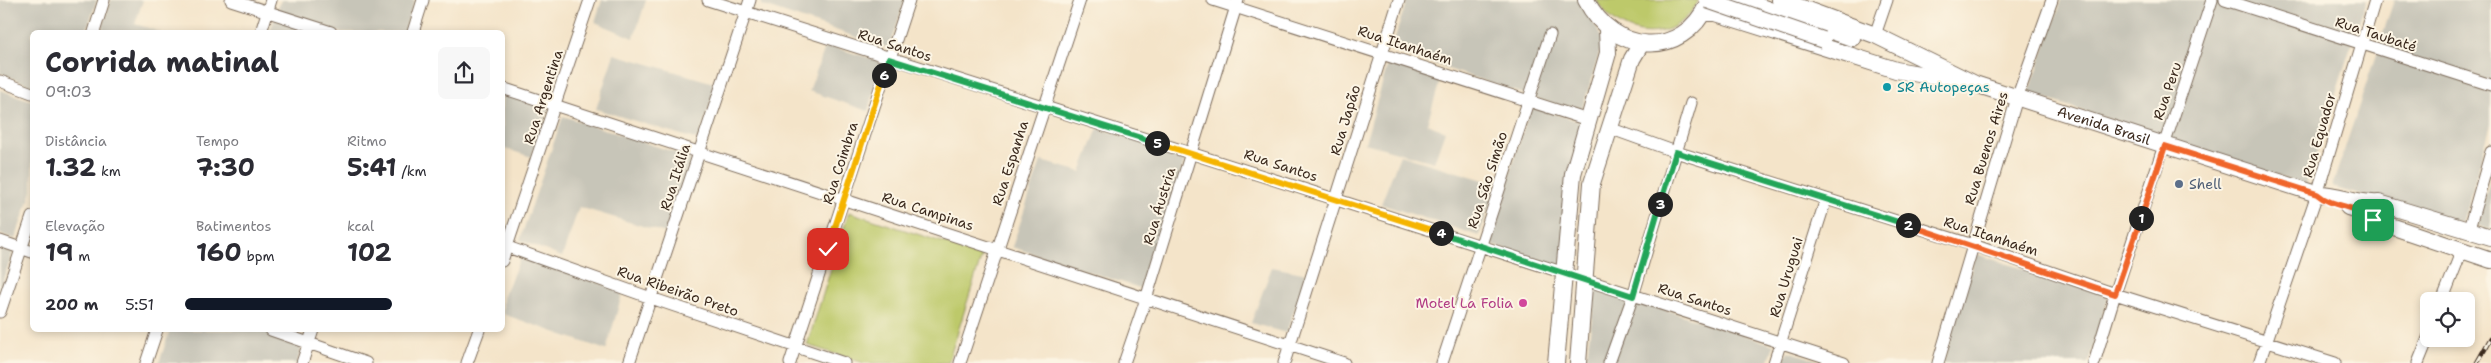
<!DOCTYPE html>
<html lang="pt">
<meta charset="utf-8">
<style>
:root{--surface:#fff;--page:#f7f7f7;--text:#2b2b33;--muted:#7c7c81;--accent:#111827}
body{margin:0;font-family:"Shantell Sans",sans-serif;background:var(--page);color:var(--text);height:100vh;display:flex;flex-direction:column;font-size:19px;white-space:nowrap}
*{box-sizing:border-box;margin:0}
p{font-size:16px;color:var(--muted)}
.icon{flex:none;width:28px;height:28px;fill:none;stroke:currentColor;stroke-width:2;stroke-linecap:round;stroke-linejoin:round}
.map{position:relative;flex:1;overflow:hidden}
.details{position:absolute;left:30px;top:30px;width:475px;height:302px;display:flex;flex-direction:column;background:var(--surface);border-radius:8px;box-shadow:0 2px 8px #0003}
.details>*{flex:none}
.fabs{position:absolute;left:2420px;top:292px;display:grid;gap:10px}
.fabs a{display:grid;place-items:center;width:55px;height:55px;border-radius:8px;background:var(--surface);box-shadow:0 2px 8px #0003;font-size:25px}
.pin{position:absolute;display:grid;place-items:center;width:42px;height:42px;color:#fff;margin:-21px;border-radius:10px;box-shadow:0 2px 8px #0006}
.km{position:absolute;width:25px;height:25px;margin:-12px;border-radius:50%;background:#222;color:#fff;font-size:14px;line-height:25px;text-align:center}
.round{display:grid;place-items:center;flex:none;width:52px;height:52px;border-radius:8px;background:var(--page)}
.summary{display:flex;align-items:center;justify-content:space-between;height:85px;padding:0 15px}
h1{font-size:28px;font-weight:700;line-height:38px}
.figures{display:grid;grid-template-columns:repeat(3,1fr);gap:8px;height:85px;padding:5px 15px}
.figures div{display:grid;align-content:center}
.figures b{font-size:25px;font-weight:700}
.figures small{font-size:14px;font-weight:400}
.figures p{font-size:14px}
ul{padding:0 15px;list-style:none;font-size:16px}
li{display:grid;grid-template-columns:80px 60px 1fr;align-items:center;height:38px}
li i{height:12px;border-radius:6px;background:var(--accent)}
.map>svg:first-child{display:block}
.industrial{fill:#c7c5b8}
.green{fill:#bdc96b;stroke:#7c7a44}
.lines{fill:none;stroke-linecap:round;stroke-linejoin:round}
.minor-casing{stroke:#7c6b5a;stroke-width:13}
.secondary-casing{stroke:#7c6b5a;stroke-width:18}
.minor{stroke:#fff;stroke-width:11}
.secondary{stroke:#fff;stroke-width:16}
.rail-casing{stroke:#3b2a1e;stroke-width:5}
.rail{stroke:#fcf5e5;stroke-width:3;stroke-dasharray:9;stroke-linecap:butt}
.secondary-bridge-casing{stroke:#7c6b5a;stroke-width:18;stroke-linecap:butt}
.secondary-bridge{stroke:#fff;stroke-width:16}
.split-1-casing{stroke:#fff;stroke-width:10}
.split-2-casing{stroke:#fff;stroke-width:10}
.split-3-casing{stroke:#fff;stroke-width:10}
.split-4-casing{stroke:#fff;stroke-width:10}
.split-5-casing{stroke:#fff;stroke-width:10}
.split-6-casing{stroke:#fff;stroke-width:10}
.split-7-casing{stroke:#fff;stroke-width:10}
.split-1{stroke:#f0652b;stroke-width:6}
.split-2{stroke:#f0652b;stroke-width:6}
.split-3{stroke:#22a559;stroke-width:6}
.split-4{stroke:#22a559;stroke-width:6}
.split-5{stroke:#f5b400;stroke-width:6}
.split-6{stroke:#22a559;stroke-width:6}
.split-7{stroke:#f5b400;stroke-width:6}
.culture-dot{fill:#0f9aa8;stroke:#fcf5e5;stroke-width:2}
.service-dot{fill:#5c6f8a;stroke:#fcf5e5;stroke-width:2}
.hotel-dot{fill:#d1479c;stroke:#fcf5e5;stroke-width:2}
.labels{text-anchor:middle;stroke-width:4;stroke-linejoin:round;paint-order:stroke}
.street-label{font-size:14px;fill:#3b2a1e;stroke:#fcf5e5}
.culture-label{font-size:14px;fill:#0d838f;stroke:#fcf5e5;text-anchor:start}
.service-label{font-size:14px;fill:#4e5e75;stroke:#fcf5e5;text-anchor:start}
.hotel-label{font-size:14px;fill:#b23c85;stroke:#fcf5e5;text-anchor:end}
</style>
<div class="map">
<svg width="2491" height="363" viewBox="0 0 2491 363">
<rect width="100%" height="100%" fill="#fcf5e5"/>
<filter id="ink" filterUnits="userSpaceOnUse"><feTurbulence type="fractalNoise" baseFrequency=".02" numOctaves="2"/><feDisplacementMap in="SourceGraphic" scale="10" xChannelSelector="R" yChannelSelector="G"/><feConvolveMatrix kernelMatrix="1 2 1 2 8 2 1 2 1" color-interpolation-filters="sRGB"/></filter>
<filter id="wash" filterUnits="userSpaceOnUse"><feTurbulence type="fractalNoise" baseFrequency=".0096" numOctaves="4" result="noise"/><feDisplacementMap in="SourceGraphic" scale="20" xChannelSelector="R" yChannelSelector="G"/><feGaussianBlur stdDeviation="1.12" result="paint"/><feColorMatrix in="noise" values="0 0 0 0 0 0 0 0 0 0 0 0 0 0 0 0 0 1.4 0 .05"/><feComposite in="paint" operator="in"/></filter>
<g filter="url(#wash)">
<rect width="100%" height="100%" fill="#f4e4c9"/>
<path class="industrial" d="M0 0H97L86 32H32V86L0 73Z
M111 0H143L135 24 161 32H101Z
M281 0H415L404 32H270Z
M602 0H646L634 38 595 22Z
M762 0H905L889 48 761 5Z
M1407 0H1582L1603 41 1581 113 1391 50Z
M2062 0H2366L2306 185 2029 93Z
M2394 0H2491V124L2462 224 2332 187Z
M826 45 883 62 868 111 809 91Z
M614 54 717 84 698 140 596 109Z
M1388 63 1441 78 1427 124 1445 131 1434 162 1365 143Z
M0 90 32 101V191L15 239 0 234Z
M502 91 550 107 532 157 503 148Z
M1531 106 1583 123 1561 268 1487 243Z
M563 116 692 158 666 233 579 207 562 257 520 240Z
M1098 128 1186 156 1143 289 1012 247 1041 161 1081 172Z
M1400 155 1497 184 1479 236 1381 204Z
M2491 178V230L2476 225Z
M0 248 13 252 0 288Z
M1976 254 2109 296 2088 363H1943Z
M521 256 623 291 606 350 503 314V298Z
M1272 267 1307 274 1286 333 1251 323Z
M1596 287 1774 345 1768 363H1586Z
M170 330H266L304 341 297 363H159Z
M1788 351 1826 363H1783Z"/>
<path class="green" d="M1596 0H1699C1675 46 1621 41 1596 0Z
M849 212 982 255 948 363H864L807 345Z"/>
</g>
<g filter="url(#ink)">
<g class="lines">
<g class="minor-casing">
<path id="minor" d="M231 0 331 32
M708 0C1087 121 1466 239 1844 363
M1213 0 1588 120
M2225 0 2491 85
M94 32 104 0
M261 32 271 0
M413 32 423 0
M1875 35 1887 0
M0 81 32 93
M502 88 1344 363
M1609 128 1676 152 1973 245 2115 294 2335 363
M2468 232 2491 152
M0 241 32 252
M502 245 651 298 844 363
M502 261 590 0
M2442 301 2462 250
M0 312 32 217
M271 330 366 363
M146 363 157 330
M302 363 313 330
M467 363 479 330
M629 363 750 0
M790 363 909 0
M960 363 1080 0
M1124 363 1146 299 1238 0
M1284 363 1399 0
M1442 363 1550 35
M1609 363 1633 296 1691 103
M1774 363 1826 199
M1938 363 2017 98 2052 0
M2094 363 2115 294 2212 0
M2259 363 2317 194 2375 0
M2418 363 2429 336"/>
</g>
<g class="secondary-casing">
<g id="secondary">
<path d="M1586 0C1613 54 1682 61 1708 3"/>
<path d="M1740 0 1852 38"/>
<path id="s1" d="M1780 0 1875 35 1975 84 2317 194C2338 193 2358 205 2379 203L2491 237"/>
<path d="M1704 13H1716L1896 70 1959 81"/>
<path d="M2348 207 2365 212 2373 220 2491 260"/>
<path d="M1556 363 1573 174 1608 53 1607 29"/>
<path d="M1578 363 1592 183 1632 59 1641 44"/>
</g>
</g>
<use href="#minor" class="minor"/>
<use href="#secondary" class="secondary"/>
<g class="rail-casing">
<path id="rail" d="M2477 363 2491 338"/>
</g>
<use href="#rail" class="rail"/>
<g class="secondary-bridge-casing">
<path id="secondary-bridge" d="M1707 0 1823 40"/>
</g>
<use href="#secondary-bridge" class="secondary-bridge"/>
</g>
</g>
<g class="lines" filter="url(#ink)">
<g class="split-1-casing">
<path id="split-1" d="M2141 218 2165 146 2317 194C2333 208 2357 205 2373 220"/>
</g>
<g class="split-2-casing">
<path id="split-2" d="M1908 225 2115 294 2141 218"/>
</g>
<g class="split-3-casing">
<path id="split-3" d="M1660 204 1676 152 1908 225"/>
</g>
<g class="split-4-casing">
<path id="split-4" d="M1441 233 1633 296 1660 204"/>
</g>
<g class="split-5-casing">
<path id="split-5" d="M1157 143 1441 233"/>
</g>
<g class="split-6-casing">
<path id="split-6" d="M884 75 889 59 1157 143"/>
</g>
<g class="split-7-casing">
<path id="split-7" d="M828 249 884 75"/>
</g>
<use href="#split-1" class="split-1"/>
<use href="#split-2" class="split-2"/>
<use href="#split-3" class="split-3"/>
<use href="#split-4" class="split-4"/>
<use href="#split-5" class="split-5"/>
<use href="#split-6" class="split-6"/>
<use href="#split-7" class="split-7"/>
</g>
<circle class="culture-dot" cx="1887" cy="87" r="5"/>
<circle class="service-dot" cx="2179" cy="184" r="5"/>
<circle class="hotel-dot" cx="1523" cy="303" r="5"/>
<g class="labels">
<g class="street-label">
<text transform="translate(2376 34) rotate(18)" y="5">Rua Taubaté</text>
<text transform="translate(895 45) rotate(18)" y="5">Rua Santos</text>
<text transform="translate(1405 45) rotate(18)" y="5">Rua Itanhaém</text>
<text transform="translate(2167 91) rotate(-71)" y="5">Rua Peru</text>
<text transform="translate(543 97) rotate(-72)" y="5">Rua Argentina</text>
<text transform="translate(1345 120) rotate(-73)" y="5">Rua Japão</text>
<text dy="5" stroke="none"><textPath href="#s1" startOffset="348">Avenida Brasil</textPath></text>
<text transform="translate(2319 135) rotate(-74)" y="5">Rua Equador</text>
<text transform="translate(1986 148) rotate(-73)" y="5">Rua Buenos Aires</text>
<text transform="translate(840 163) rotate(-72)" y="5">Rua Coimbra</text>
<text transform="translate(1010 163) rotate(-72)" y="5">Rua Espanha</text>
<text transform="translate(1281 165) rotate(18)" y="5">Rua Santos</text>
<text transform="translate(675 177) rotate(-72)" y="5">Rua Itália</text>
<text transform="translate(1487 180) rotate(-72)" y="5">Rua São Simão</text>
<text transform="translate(1159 206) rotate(-73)" y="5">Rua Áustria</text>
<text transform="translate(928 211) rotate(18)" y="5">Rua Campinas</text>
<text transform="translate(1991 236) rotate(18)" y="5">Rua Itanhaém</text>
<text transform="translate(1786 277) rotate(-73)" y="5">Rua Uruguai</text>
<text transform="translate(678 291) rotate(19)" y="5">Rua Ribeirão Preto</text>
<text transform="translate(1695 299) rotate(18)" y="5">Rua Santos</text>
</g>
<g class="culture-label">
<text x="1897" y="92">SR Autopeças</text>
</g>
<g class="service-label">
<text x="2189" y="189">Shell</text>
</g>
<g class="hotel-label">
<text x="1513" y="308">Motel La Folia</text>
</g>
</g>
</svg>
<div class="fabs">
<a><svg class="icon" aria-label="locate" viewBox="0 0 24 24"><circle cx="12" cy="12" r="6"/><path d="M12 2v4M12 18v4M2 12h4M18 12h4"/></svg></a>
</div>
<div class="pin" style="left:2373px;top:220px;background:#1e9e55"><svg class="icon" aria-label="arrive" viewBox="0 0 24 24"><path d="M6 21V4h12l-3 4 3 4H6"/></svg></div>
<div class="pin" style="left:828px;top:249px;background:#d93025"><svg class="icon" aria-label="check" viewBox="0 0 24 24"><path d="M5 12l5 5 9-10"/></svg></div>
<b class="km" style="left:2141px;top:218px">1</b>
<b class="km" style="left:1908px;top:225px">2</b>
<b class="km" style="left:1660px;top:204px">3</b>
<b class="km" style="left:1441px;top:233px">4</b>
<b class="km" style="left:1157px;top:143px">5</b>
<b class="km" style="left:884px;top:75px">6</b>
<section class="details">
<div class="summary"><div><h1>Corrida matinal</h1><p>09:03</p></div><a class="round"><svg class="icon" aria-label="share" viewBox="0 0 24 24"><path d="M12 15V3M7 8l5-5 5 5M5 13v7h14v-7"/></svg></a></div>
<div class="figures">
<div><p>Distância</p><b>1.32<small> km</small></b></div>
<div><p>Tempo</p><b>7:30</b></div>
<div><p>Ritmo</p><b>5:41<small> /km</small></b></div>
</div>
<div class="figures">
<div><p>Elevação</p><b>19<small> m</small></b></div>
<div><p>Batimentos</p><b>160<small> bpm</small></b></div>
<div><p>kcal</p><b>102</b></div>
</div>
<ul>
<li><b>200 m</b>5:51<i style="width:68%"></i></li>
</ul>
</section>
</div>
